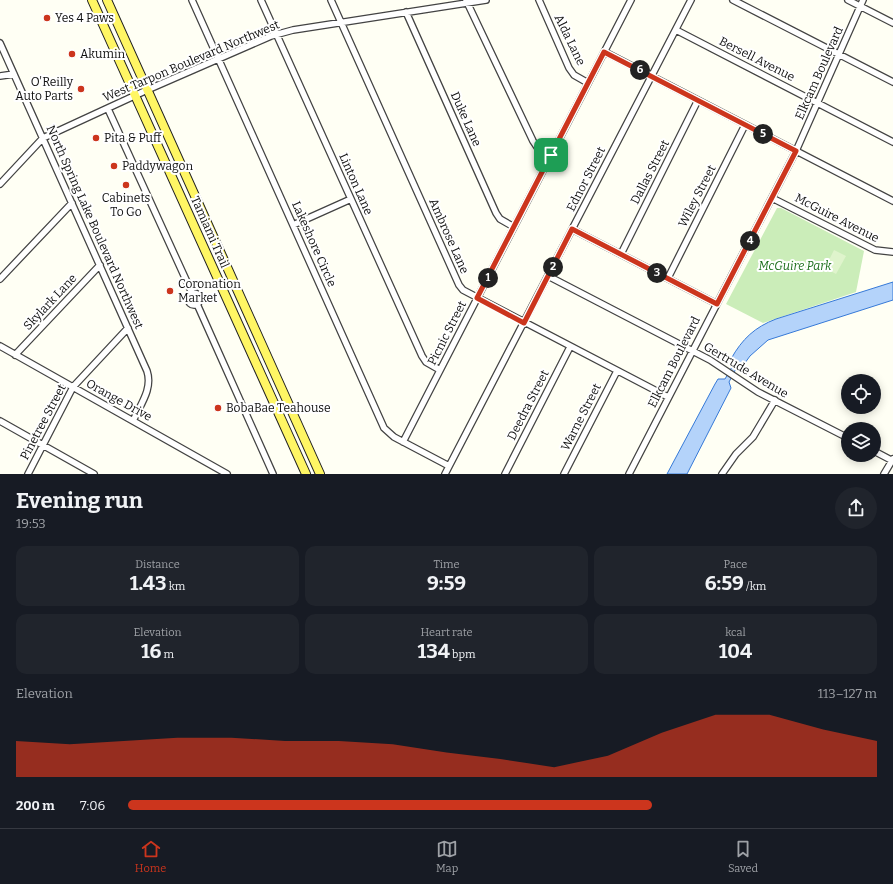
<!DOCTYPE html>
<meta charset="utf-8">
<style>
:root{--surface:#171b24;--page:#20242c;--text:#f1f3f6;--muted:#9ea1a6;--line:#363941;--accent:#cc351d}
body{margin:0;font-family:Bitter,serif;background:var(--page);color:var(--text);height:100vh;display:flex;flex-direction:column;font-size:15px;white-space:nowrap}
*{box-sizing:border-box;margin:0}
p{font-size:13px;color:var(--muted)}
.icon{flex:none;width:22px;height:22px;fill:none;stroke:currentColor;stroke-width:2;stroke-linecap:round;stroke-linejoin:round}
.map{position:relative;height:474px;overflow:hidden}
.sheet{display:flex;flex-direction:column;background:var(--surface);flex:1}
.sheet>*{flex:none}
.buttons{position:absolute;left:841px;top:374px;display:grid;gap:8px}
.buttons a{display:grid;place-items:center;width:40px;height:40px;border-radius:50%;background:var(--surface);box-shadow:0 2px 10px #0003;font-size:20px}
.pin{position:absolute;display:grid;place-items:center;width:34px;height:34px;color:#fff;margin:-17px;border-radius:8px;box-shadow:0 2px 6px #0006}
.km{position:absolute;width:20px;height:20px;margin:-10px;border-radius:50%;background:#222;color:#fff;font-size:11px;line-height:20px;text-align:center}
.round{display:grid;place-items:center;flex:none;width:42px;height:42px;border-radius:21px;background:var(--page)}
.headline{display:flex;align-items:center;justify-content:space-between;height:68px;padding:0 16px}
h1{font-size:22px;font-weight:700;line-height:30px}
.figures{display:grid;grid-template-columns:repeat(3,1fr);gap:6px;height:68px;padding:4px 16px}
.figures div{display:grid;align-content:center;border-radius:10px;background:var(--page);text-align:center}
.figures b{font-size:20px;font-weight:700}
.figures small{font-size:11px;font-weight:400}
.figures p{font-size:11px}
.chart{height:112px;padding:8px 16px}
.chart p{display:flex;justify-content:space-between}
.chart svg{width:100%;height:72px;margin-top:4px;fill:var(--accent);opacity:.7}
ul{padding:0 16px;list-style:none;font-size:13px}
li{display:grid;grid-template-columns:64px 48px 1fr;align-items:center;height:30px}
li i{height:10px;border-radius:5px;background:var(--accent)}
.menu{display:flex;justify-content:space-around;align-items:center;height:56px;border-top:1px solid var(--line);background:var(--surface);font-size:11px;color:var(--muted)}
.menu a{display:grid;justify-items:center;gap:2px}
.menu .active{color:var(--accent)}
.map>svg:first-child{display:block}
.green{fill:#cbedb9}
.pitch{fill:#dff4cc}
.water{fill:#b4d3fa;stroke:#3679d7}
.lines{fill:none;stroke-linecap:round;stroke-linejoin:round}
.street-casing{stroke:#434343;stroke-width:8}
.primary-casing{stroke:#212121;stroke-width:10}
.street{stroke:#fff;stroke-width:5.5}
.primary{stroke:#fff664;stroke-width:8}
.route-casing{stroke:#fff;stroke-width:8}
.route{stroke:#cc351d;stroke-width:5}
.poi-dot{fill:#cc351d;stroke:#fff;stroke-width:1.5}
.labels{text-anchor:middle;stroke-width:4;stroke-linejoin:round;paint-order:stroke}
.poi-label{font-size:12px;fill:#101010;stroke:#fff;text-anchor:start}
.street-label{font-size:12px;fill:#101010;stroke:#fff}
.park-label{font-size:12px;font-style:italic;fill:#1c6e1b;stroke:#fff}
</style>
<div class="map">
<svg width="893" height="474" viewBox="0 0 893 474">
<rect width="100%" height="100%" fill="#fffff4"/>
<path class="green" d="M777 208H781L864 251 856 292 763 323 726 304Z"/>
<path class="pitch" d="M834 250 846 256 836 274 825 268Z"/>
<path class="water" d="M893 282V300L768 340 750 356 742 367H737L729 382 731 388 687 474H667L715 384 718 379H725L733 365 731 359C742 339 755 327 776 319Z"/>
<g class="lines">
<g class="street-casing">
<path id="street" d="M192 0 384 428 394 437 449 466
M261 0 422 356 426 362 440 370
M331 0 459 285 463 290 668 397
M466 0 533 141 537 147 551 155
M539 0 569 68 574 75 588 83
M733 0 893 82
M848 0 893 23
M406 12 496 213 500 219 514 227
M676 30 893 142
M0 43 147 371C153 389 140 405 133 421
M605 52 893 201
M0 76 14 74
M108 109 192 293
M0 184 43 138 147 90 271 36 293 30 486 0
M772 198 875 250 893 252
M293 225 351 199
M572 229 717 304
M621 254 698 100
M548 276 710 360 758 392 848 438
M668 278 745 125
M0 279 72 203
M188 299a6 6 0 1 1 12 0a6 6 0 1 1-12 0Z
M197 304 273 474
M0 346 227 474
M15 355 100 265
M0 421 94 474
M403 442 631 0
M874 451 893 461
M28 474 73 387 128 328
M445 474 691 0
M505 474 570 347
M564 474 617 371
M629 474 796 151 863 0
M722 474 736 454 753 437 775 400
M884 474 893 459"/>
</g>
<g class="primary-casing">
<path id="primary" d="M92 0 306 474
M107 0 320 474"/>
</g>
<use href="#street" class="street"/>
<use href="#primary" class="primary"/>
</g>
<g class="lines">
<g class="route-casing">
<path id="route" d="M604 52 796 151 717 304 572 229 524 323 477 298Z"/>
</g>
<use href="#route" class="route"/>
</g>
<g class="poi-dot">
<circle cx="47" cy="18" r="4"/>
<circle cx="72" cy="54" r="4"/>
<circle cx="81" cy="89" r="4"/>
<circle cx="96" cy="138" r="4"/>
<circle cx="114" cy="166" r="4"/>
<circle cx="126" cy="185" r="4"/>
<circle cx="170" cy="291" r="4"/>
<circle cx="218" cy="408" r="4"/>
</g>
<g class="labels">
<g class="poi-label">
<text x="55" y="22">Yes 4 Paws</text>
<text x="80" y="58">Akumin</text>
<text x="73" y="86" text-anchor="end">O'Reilly<tspan x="73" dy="14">Auto Parts</tspan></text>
<text x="104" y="142">Pita &amp; Puff</text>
<text x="122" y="170">Paddywagon</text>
<text x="126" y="202" text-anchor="middle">Cabinets<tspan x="126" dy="14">To Go</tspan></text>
<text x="178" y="288">Coronation<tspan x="178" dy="14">Market</tspan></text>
<text x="226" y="412">BobaBae Teahouse</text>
</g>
<g class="street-label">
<text transform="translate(570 40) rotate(64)" y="4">Alda Lane</text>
<text transform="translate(757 59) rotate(27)" y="4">Bersell Avenue</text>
<text transform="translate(191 61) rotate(-23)" y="4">West Tarpon Boulevard Northwest</text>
<text transform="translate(819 73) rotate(-66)" y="4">Elkcam Boulevard</text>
<text transform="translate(466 119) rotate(66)" y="4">Duke Lane</text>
<text transform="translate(650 172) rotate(-63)" y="4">Dallas Street</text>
<text transform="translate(586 179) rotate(-63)" y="4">Ednor Street</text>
<text transform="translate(356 184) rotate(66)" y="4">Linton Lane</text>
<text transform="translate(697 196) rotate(-63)" y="4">Wiley Street</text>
<text transform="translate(837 218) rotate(27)" y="4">McGuire Avenue</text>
<text transform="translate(95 227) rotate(66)" y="4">North Spring Lake Boulevard Northwest</text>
<text transform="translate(210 232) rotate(66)" y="4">Tamiami Trail</text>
<text transform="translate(449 236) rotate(66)" y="4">Ambrose Lane</text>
<text transform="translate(314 244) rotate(66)" y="4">Lakeshore Circle</text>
<text transform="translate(50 302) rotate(-47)" y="4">Skylark Lane</text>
<text transform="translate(447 333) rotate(-63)" y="4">Picnic Street</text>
<text transform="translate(674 362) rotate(-63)" y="4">Elkcam Boulevard</text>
<text transform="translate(746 370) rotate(31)" y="4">Gertrude Avenue</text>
<text transform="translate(119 400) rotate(29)" y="4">Orange Drive</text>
<text transform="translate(528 405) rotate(-63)" y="4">Deedra Street</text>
<text transform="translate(581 417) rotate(-63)" y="4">Warne Street</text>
<text transform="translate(43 422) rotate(-62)" y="4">Pinetree Street</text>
</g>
<g class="park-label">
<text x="795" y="270">McGuire Park</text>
</g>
</g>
</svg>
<div class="buttons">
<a><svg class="icon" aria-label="locate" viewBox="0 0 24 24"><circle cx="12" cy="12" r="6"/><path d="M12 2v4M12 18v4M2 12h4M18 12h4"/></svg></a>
<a><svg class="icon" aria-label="layers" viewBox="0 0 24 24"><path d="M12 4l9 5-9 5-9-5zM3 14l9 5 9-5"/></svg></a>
</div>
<div class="pin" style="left:551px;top:155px;background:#1e9e55"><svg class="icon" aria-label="arrive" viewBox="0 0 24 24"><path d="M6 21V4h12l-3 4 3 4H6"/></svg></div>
<b class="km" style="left:488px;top:278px">1</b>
<b class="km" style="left:553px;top:267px">2</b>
<b class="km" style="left:657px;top:273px">3</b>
<b class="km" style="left:750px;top:241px">4</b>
<b class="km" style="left:763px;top:134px">5</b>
<b class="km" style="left:640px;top:70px">6</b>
</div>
<section class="sheet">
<div class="headline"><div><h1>Evening run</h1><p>19:53</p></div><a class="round"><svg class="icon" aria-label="share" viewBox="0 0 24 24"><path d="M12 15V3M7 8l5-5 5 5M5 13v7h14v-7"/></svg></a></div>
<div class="figures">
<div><p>Distance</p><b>1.43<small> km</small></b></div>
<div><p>Time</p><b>9:59</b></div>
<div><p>Pace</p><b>6:59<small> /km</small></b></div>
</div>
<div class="figures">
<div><p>Elevation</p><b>16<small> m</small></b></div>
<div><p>Heart rate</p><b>134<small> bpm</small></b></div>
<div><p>kcal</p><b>104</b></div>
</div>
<div class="chart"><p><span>Elevation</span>113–127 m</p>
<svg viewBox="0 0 160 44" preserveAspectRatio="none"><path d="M0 44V22L10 24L20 22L30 20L40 20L50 22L60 22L70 24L80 29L90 33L100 38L110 31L120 17L130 6L140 6L150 15L160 22V44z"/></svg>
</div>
<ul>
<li><b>200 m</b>7:06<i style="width:70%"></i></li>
</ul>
</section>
<nav class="menu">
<a class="active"><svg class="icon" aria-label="home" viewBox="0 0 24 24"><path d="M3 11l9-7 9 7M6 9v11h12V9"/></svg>Home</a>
<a><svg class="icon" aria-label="map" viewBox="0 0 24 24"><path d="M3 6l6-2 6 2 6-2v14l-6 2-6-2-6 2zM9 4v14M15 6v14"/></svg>Map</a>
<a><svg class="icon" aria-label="saved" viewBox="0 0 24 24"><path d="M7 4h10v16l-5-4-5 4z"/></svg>Saved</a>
</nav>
